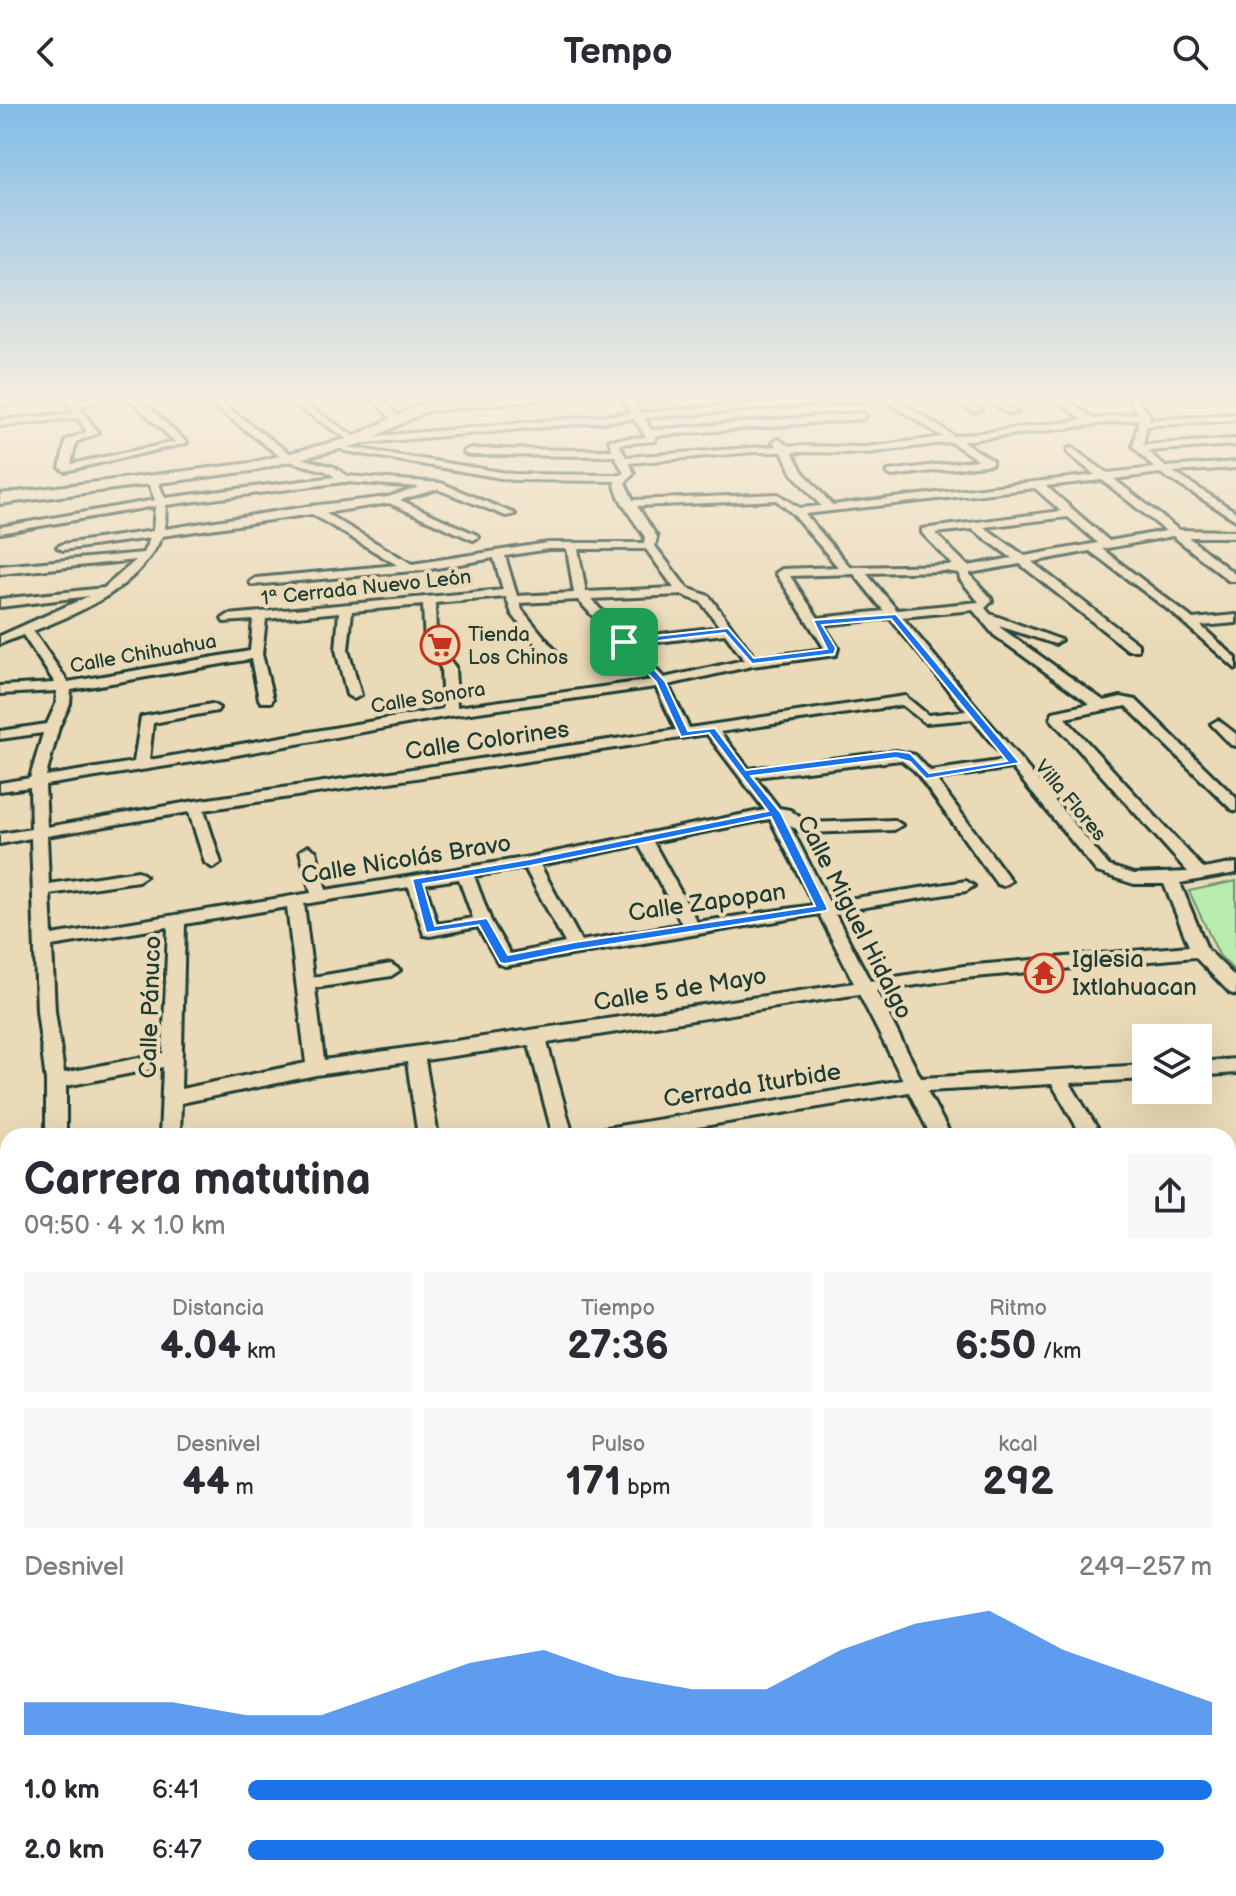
<!DOCTYPE html>
<html lang="es">
<meta charset="utf-8">
<style>
:root{--surface:#fff;--page:#f7f7f7;--text:#2b2b33;--muted:#7c7c81;--accent:#1a73e8}
body{margin:0;font-family:"Balsamiq Sans",sans-serif;background:var(--page);color:var(--text);height:100vh;display:flex;flex-direction:column;font-size:30px;white-space:nowrap}
*{box-sizing:border-box;margin:0}
p{font-size:26px;color:var(--muted)}
.icon{flex:none;width:44px;height:44px;fill:none;stroke:currentColor;stroke-width:2;stroke-linecap:round;stroke-linejoin:round}
.map{position:relative;flex:1;overflow:hidden}
.side{position:absolute;left:0px;top:1024px;width:1236px;height:768px;display:flex;flex-direction:column;background:var(--surface);border-radius:24px 24px 0 0;box-shadow:0 8px 32px #0002}
.side>*{flex:none}
.fabs{position:absolute;left:1132px;top:920px;display:grid;gap:16px}
.fabs a{display:grid;place-items:center;width:80px;height:80px;border-radius:0px;background:var(--surface);box-shadow:0 8px 32px #0002;font-size:40px}
.pin{position:absolute;display:grid;place-items:center;width:68px;height:68px;color:#fff;margin:-34px;border-radius:16px;box-shadow:0 4px 12px #0006}
.round{display:grid;place-items:center;flex:none;width:84px;height:84px;border-radius:0px;background:var(--page)}
.summary{display:flex;align-items:center;justify-content:space-between;height:136px;padding:0 24px}
h1{font-size:44px;font-weight:600;line-height:60px}
.stats{display:grid;grid-template-columns:repeat(3,1fr);gap:12px;height:136px;padding:8px 24px}
.stats div{display:grid;align-content:center;border-radius:0px;background:var(--page);text-align:center}
.stats b{font-size:40px;font-weight:600}
.stats small{font-size:22px;font-weight:400}
.stats p{font-size:22px}
.chart{height:224px;padding:16px 24px}
.chart p{display:flex;justify-content:space-between}
.chart svg{width:100%;height:144px;margin-top:8px;fill:var(--accent);opacity:.7}
ul{padding:0 24px;list-style:none;font-size:26px}
li{display:grid;grid-template-columns:128px 96px 1fr;align-items:center;height:60px}
li i{height:20px;border-radius:10px;background:var(--accent)}
header{display:flex;justify-content:space-between;align-items:center;height:104px;padding:0 24px;background:var(--surface);font-size:36px;font-weight:600}
.map>svg:first-child{display:block}
.green{fill:#b8ecad;stroke:#6c9470;stroke-width:2}
.lines{fill:none;stroke-linecap:round;stroke-linejoin:round}
.street-casing{stroke:#1f3d34;stroke-width:6}
.secondary-casing{stroke:#1f3d34;stroke-width:6}
.street{fill:#ebdab7;fill-rule:evenodd}
.secondary{fill:#ebdab7;fill-rule:evenodd}
.route{fill:#1a73e8;stroke:#fff;stroke-width:2;fill-rule:evenodd}
.labels{text-anchor:middle;stroke-width:8;stroke-linejoin:round;paint-order:stroke}
.far-street-label{font-size:20px;fill:#1f3d34;stroke:#ebdab7}
.far-poi-label{font-size:20px;fill:#1f3d34;stroke:#ebdab7;text-anchor:start}
.street-label{font-size:24px;fill:#1f3d34;stroke:#ebdab7}
.poi-label{font-size:24px;fill:#1f3d34;stroke:#ebdab7;text-anchor:start}
</style>
<header><svg class="icon" aria-label="back" viewBox="0 0 24 24"><path d="M15 5l-7 7 7 7"/></svg>Tempo<svg class="icon" aria-label="search" viewBox="0 0 24 24"><circle cx="10" cy="10" r="6"/><path d="M15 15l6 6"/></svg></header>
<div class="map">
<svg width="1236" height="1792" viewBox="0 0 1236 1792">
<rect width="100%" height="100%" fill="#ebdab7"/>
<filter id="ink" filterUnits="userSpaceOnUse"><feTurbulence type="fractalNoise" baseFrequency=".0125" numOctaves="2"/><feDisplacementMap in="SourceGraphic" scale="16" xChannelSelector="R" yChannelSelector="G"/><feConvolveMatrix kernelMatrix="1 2 1 2 8 2 1 2 1" color-interpolation-filters="sRGB"/></filter>
<g filter="url(#ink)">
<path class="green" d="M1236 777V869L1219 851 1189 787Z
M8 1728V1784H199L201 1792H0V1732Z
M334 1784H772L774 1792H315Z"/>
<g class="lines">
<g class="street-casing">
<path id="street" d="M20 292H43L0 301V295Z
M63 292H73L76 297 114 292 79 302 98 329 76 338 71 360 175 338 127 292H137L187 339 65 367 60 364 66 336 87 328 78 314 0 322V316L75 309Z
M201 292H212L293 352 334 363 347 372 441 379 515 410 506 412 437 385 400 396 477 431 479 433 473 436 389 399 325 409 412 460 548 439H644L645 433C636 419 614 392 615 377L513 376 345 347 340 344 341 342 513 370 621 371 624 369 615 352 468 351 463 348 468 345 612 346 609 336 646 333 634 315 355 340 281 292H292L357 334 631 309 620 292H630L640 309 848 292H891L954 332 1083 316 1052 292H1063L1093 315 1138 309 1126 292H1178L1136 296 1150 311 1149 316 1236 310V316L1147 322 1143 341 1236 335V341L1148 347 1165 363 1236 358V364L1173 368 1236 408V416L1160 369 1114 375 1179 426 1236 427V433H1188L1236 471V477H1229L1173 432 1102 445 1193 515 1236 511V519L1201 522 1236 554V565L1170 507 1090 447 1032 458 1138 540V546H1128L1020 460 970 469V471L991 494 992 497 985 504 990 510 1061 536 1055 540 999 522 1002 525 1104 597 1121 593 1136 596 1236 694V707L1231 705 1126 602 1065 614 1204 765 1236 759V769L1180 779 1207 845 1236 874V891L1230 889 1195 853 964 874 876 887 921 974 1146 961V975L1070 979 1102 1032H1082L1052 980 927 987 951 1032H931L909 988 644 1032H590L593 1027 600 1025 903 976 859 890 547 939 573 1032H553L529 941 425 956 438 1032H418L407 958 316 971 181 999 180 1032H160L163 963 66 982V1032H46V977L37 907 31 734 0 740V730L31 725 30 683 0 687V679L30 674 43 629 0 635V627L47 620 56 600 57 587 0 590V582L55 579 23 531 0 540V532L89 492 0 503V495L104 484 136 456 0 470V462L143 449 150 434 63 446 57 443 63 440 153 427 155 402 0 429V423L155 396 147 376 152 373 157 376 165 394 335 373 326 367 285 356ZM883 295 943 333 867 343 789 342 778 335 773 338 777 342 626 353 619 340 655 337V332L861 315 866 312 861 309 651 326 644 314ZM1139 315 1133 342 1154 364 1107 369 1072 344 1068 345V349L1095 371 832 401 802 367 792 348 867 349 951 338 978 356 888 367 887 369 892 372 992 360V356L962 337ZM754 348H782L793 370 821 402 799 404 778 390 633 396 625 379 634 369 629 359ZM1102 376 1166 427 1109 437 1046 382ZM344 378 420 383 388 393 311 402 165 425 166 401ZM1035 384 1061 407 922 425V429L953 461 850 463 805 410ZM776 396 793 410 838 463 782 465 776 469 825 545 755 554 709 492 687 484 655 442 657 433 637 402ZM312 410 397 461 256 474 250 478 252 481 425 466 494 454 503 486 228 511 222 515 224 518 253 516 250 547 68 578 33 527C84 507 138 484 162 432ZM1068 413 1098 439 1025 452 984 423ZM972 425 1012 454 968 462 935 429ZM548 445H567L574 489 517 492 505 452ZM578 445H646L674 484 586 488ZM945 467 959 469 960 475 979 498 897 506 866 469ZM854 470 884 507 818 514 790 472ZM682 491 701 498 720 523 627 534 591 495ZM506 493 512 510 551 559 563 556 522 506 520 499 578 496 652 576 457 603 455 563 442 547 436 532 435 499ZM423 501 425 540 441 564 443 605 149 656 153 619 217 607 219 604 212 600 141 613 134 658 46 672 59 623 70 600 71 586 251 555 259 595 261 598H271L273 595 262 550 266 515 339 508 336 546 347 591 354 595 361 591 348 546 352 507ZM973 506 994 531 1090 600 1053 608 1051 615 1188 768 1134 770 1109 762 902 513ZM890 514 966 607 928 611 905 592 689 624 668 581 752 562 836 551 838 544 823 521ZM725 530 744 556 664 574 633 541ZM656 583 676 626 195 697 47 723 45 681 231 652 450 612ZM902 601 925 619 972 615 1006 656 930 667 915 651 896 647 749 665 720 628ZM707 630 765 706 530 753 326 786 316 747 308 742 300 747 311 789 52 831 50 790 138 777 146 772 138 767 49 780 47 732 189 708 205 759 213 764 221 759 204 706ZM901 656 915 667 997 780 1003 782 1011 777 936 675 1012 664 1097 768 1134 780H1164L1189 842 964 862 870 877 834 808 966 787 974 782 966 777 829 798 790 722 805 729 894 726 902 721 894 716 807 719 790 706 779 704 755 673ZM770 715 814 801 697 818 653 738ZM639 741 682 820 581 837 540 761ZM525 764 565 839 510 850 491 817 474 772ZM459 775 473 814 437 820 425 780ZM409 783 424 831 430 832 478 823 499 860 505 862 819 810 854 879 324 956 315 884 391 872 400 866 391 860 313 873 304 800ZM287 803 306 959 181 985 185 820ZM168 823 163 949 64 969 55 907 52 842Z
M369 292H379L400 314V318H394Z
M532 292H569L421 308 416 305 421 302Z
M946 292H958L981 306 973 308Z
M979 292H991L1018 308 1010 310Z
M1218 616 1236 630V642L1231 641 1211 620Z
M1236 955V969L1198 972V958Z
M1228 1057H1236V1073H1228Z
M8 1187V1208L0 1211V1190Z
M1228 1217 1236 1219V1247L1228 1244Z
M8 1433V1457L0 1459V1435Z
M1236 1471V1497L1228 1498V1472Z
M1236 1653V1683L1228 1685V1655Z"/>
</g>
<g class="secondary-casing">
<path id="secondary" d="M439 292H457L360 340 251 367 0 400V390L251 359 350 334Z
M1228 1240 1236 1242V1270L1228 1268Z
M8 1730V1774L0 1776V1732Z"/>
</g>
<use href="#street" class="street"/>
<use href="#secondary" class="secondary"/>
</g>
</g>
<linearGradient id="sky" x2="0" y2="1"><stop stop-color="#82bce8"/><stop offset="0.54" stop-color="#f6eedf"/><stop offset="1" stop-color="#f6eedf" stop-opacity="0"/></linearGradient>
<rect width="1236" height="543" fill="url(#sky)"/>
<path class="route" d="M896 510 1020 659 926 675 910 658 896 654 751 672 781 709 828 805 826 807 575 846 505 860 500 859 479 821 426 829 412 775 530 755 768 707 709 629 681 633 656 578 620 540V536L728 524 754 554 827 545 813 516ZM891 515 1007 657 929 669 910 649 896 647 746 666 715 624 688 627 665 577 631 540 725 529 752 560 834 550 836 544 822 521ZM771 713 815 802 575 838 508 851 487 814 435 822 423 780 530 762Z"/>
<defs>
<g id="supermarket-ring" transform="scale(2)"><circle r="9.5" fill="#ebdab7" stroke="#c8321e" stroke-width="1.5"/><path d="M-6-5.5h2.5l.6 2H6L4.5 2H-2.5L-4.4-4H-6ZM-1.5 3.2a1.3 1.3 0 1 0 .1 0ZM3 3.2a1.3 1.3 0 1 0 .1 0Z" fill="#c8321e"/></g>
<g id="temple-ring" transform="scale(2)"><circle r="9.5" fill="#ebdab7" stroke="#c8321e" stroke-width="1.5"/><path d="M0-6L5-2H3V0L6.5 2.5H4V6H1.5V3h-3V6H-4V2.5H-6.5L-3 0V-2H-5Z" fill="#c8321e"/></g>
</defs>
<g fill-rule="evenodd">
<use href="#supermarket-ring" x="440" y="541"/>
<use href="#temple-ring" x="1044" y="869"/>
</g>
<g class="labels">
<g class="far-street-label">
<text transform="translate(366 483) rotate(-6)" y="7">1ª Cerrada Nuevo León</text>
<text transform="translate(143 549) rotate(-10)" y="7">Calle Chihuahua</text>
<text transform="translate(428 593) rotate(-9)" y="7">Calle Sonora</text>
<text transform="translate(1071 696) rotate(50)" y="7">Villa Flores</text>
</g>
<g class="far-poi-label">
<text x="468" y="537">Tienda<tspan x="468" dy="23">Los Chinos</tspan></text>
</g>
<g class="street-label">
<text transform="translate(487 636) rotate(-8)" y="8">Calle Colorines</text>
<text transform="translate(406 755) rotate(-9)" y="8">Calle Nicolás Bravo</text>
<text transform="translate(707 798) rotate(-8)" y="8">Calle Zapopan</text>
<text transform="translate(855 813) rotate(63)" y="8">Calle Miguel Hidalgo</text>
<text transform="translate(680 885) rotate(-9)" y="8">Calle 5 de Mayo</text>
<text transform="translate(150 903) rotate(-88)" y="8">Calle Pánuco</text>
<text transform="translate(752 981) rotate(-9)" y="8">Cerrada Iturbide</text>
</g>
<g class="poi-label">
<text x="1072" y="863">Iglesia<tspan x="1072" dy="28">Ixtlahuacan</tspan></text>
</g>
</g>
</svg>
<div class="fabs">
<a><svg class="icon" aria-label="layers" viewBox="0 0 24 24"><path d="M12 4l9 5-9 5-9-5zM3 14l9 5 9-5"/></svg></a>
</div>
<div class="pin" style="left:624px;top:538px;background:#1e9e55"><svg class="icon" aria-label="arrive" viewBox="0 0 24 24"><path d="M6 21V4h12l-3 4 3 4H6"/></svg></div>
<section class="side">
<div class="summary"><div><h1>Carrera matutina</h1><p>09:50 · 4 × 1.0 km</p></div><a class="round"><svg class="icon" aria-label="share" viewBox="0 0 24 24"><path d="M12 15V3M7 8l5-5 5 5M5 13v7h14v-7"/></svg></a></div>
<div class="stats">
<div><p>Distancia</p><b>4.04<small> km</small></b></div>
<div><p>Tiempo</p><b>27:36</b></div>
<div><p>Ritmo</p><b>6:50<small> /km</small></b></div>
</div>
<div class="stats">
<div><p>Desnivel</p><b>44<small> m</small></b></div>
<div><p>Pulso</p><b>171<small> bpm</small></b></div>
<div><p>kcal</p><b>292</b></div>
</div>
<div class="chart"><p><span>Desnivel</span>249–257 m</p>
<svg viewBox="0 0 160 44" preserveAspectRatio="none"><path d="M0 44V34L10 34L20 34L30 38L40 38L50 30L60 22L70 18L80 26L90 30L100 30L110 18L120 10L130 6L140 18L150 26L160 34V44z"/></svg>
</div>
<ul>
<li><b>1.0 km</b>6:41<i style="width:100%"></i></li>
<li><b>2.0 km</b>6:47<i style="width:95%"></i></li>
</ul>
</section>
</div>
